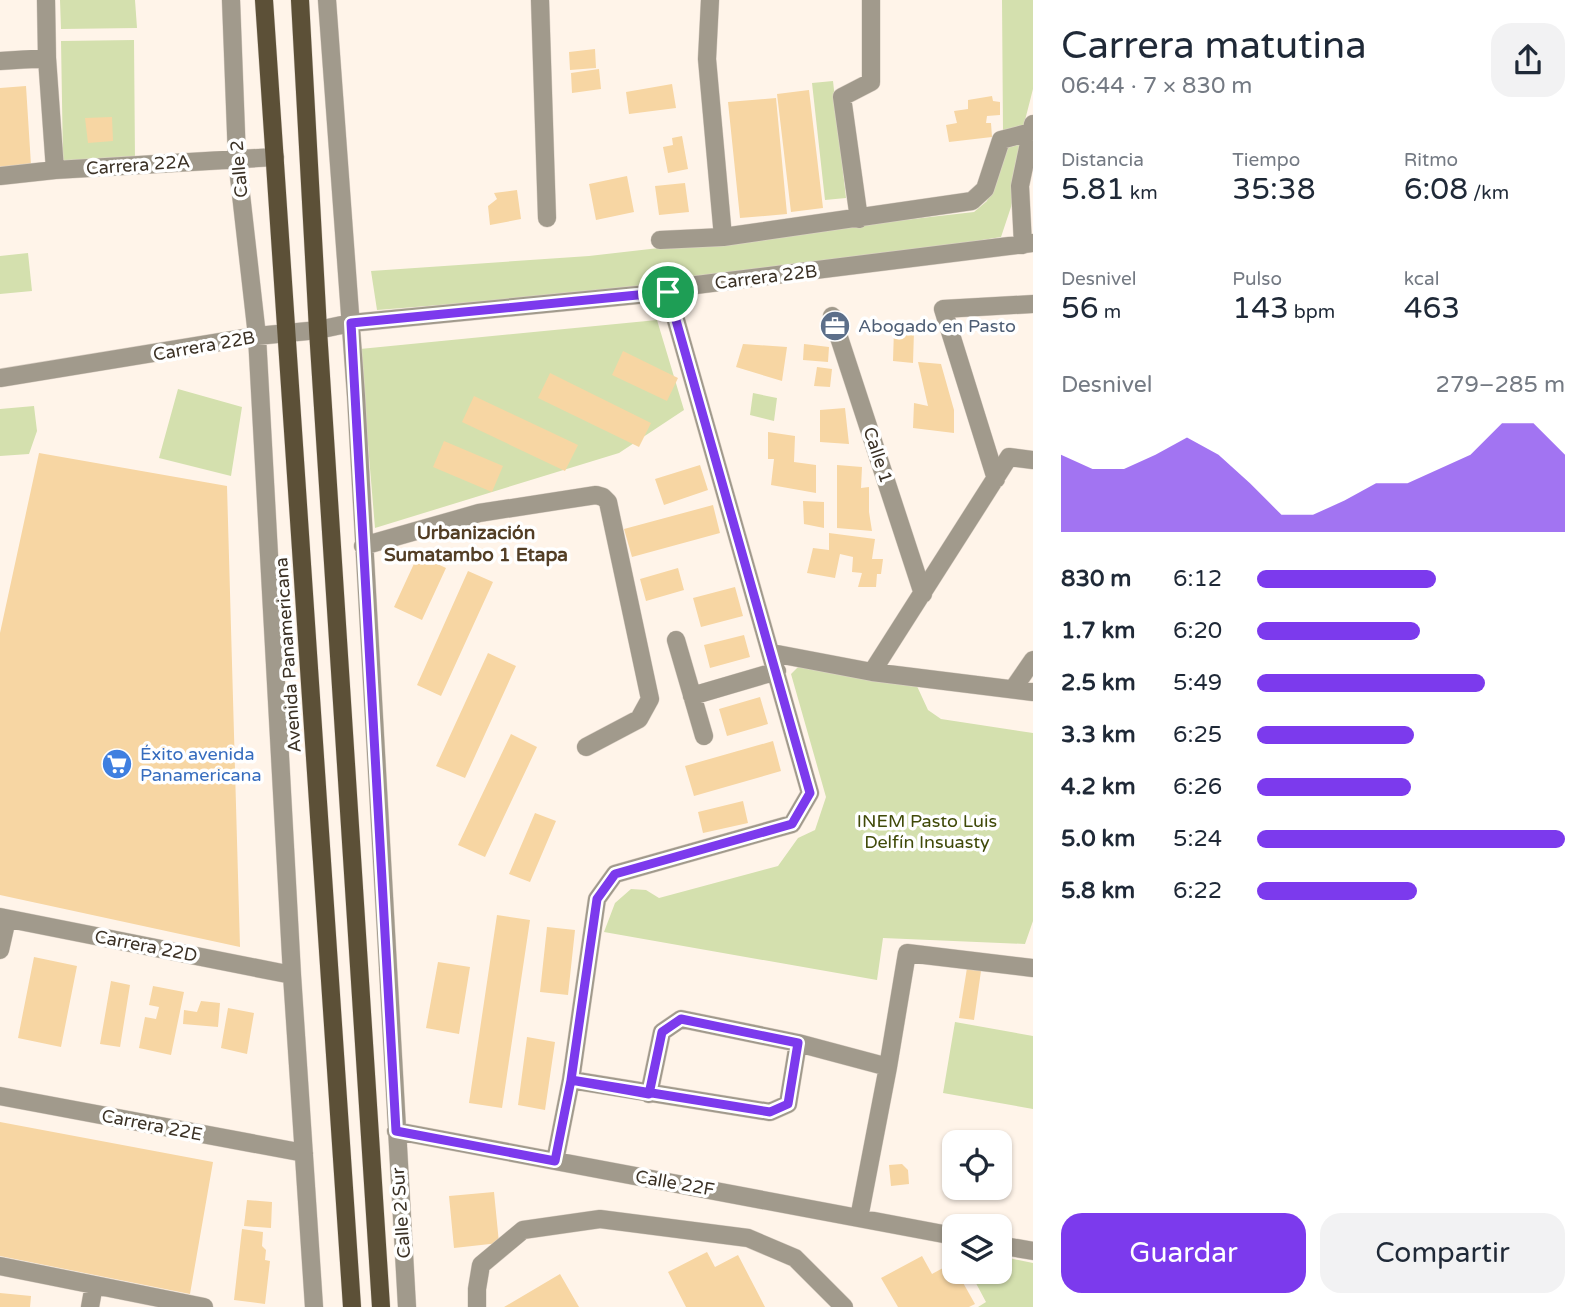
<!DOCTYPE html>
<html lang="es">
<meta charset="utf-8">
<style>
:root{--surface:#fff;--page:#f2f2f3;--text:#1f2937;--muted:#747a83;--accent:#7c3aed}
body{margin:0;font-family:"Varela Round",sans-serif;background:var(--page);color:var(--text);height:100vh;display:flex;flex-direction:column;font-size:26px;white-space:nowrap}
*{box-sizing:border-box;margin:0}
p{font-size:23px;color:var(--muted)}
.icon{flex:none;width:38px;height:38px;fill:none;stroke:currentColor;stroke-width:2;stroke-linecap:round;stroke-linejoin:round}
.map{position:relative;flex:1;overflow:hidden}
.drawer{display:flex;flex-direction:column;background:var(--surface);width:560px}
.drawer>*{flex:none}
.tools{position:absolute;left:942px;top:1130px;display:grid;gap:14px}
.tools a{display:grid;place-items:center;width:70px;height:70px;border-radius:14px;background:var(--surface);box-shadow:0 2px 5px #0004;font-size:35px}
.pin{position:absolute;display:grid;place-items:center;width:60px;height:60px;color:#fff;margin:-30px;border:4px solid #fff;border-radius:50%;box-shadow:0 2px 7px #0007}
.round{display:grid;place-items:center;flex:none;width:74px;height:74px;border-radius:21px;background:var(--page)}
.overview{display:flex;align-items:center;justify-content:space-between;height:119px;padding:0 28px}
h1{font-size:38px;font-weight:600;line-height:52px}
.metrics{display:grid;grid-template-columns:repeat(3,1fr);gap:10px;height:119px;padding:7px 28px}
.metrics div{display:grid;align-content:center}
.metrics b{font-size:30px;font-weight:600}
.metrics small{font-size:19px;font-weight:400}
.metrics p{font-size:19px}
.chart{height:196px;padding:14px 28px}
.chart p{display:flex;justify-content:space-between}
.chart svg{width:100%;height:126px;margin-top:7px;fill:var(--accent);opacity:.7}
.button{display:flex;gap:14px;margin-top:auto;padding:14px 28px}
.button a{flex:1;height:80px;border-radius:21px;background:var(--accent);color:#fff;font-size:28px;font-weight:600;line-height:80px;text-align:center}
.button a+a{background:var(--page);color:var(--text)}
ul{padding:0 28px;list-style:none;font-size:23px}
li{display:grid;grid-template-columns:112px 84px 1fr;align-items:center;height:52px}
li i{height:18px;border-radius:9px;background:var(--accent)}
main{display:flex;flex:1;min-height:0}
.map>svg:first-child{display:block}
.green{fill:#d4e0ae}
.building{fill:#f7d6a3}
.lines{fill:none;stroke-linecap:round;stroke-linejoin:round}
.minor-casing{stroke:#dcd1c6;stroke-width:19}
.major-casing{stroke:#dcd1c6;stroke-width:19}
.minor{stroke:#a19a8c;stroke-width:18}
.major{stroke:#5c5037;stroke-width:18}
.route-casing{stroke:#fff;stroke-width:14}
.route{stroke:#7c3aed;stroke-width:9}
.labels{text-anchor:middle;stroke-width:7;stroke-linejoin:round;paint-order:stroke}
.street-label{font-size:18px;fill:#3b3125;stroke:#fff}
.service-label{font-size:18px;fill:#4e5e75;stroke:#fff;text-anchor:start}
.shop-label{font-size:18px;fill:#366cbe;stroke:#fff;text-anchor:start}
.park-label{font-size:18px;fill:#404a09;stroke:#fff}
.neighbourhood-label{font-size:19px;font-weight:bold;fill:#533e25;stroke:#fff}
</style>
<main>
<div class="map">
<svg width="1033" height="1307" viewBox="0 0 1033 1307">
<rect width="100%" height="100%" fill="#fff4e9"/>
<path class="green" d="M60 0H135L137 28 61 29Z
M1002 0H1033V89L1023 128 1003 133Z
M134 40 135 160 63 161 61 41Z
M833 81 846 198 825 200 812 83Z
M1026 143 1011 207 1001 237 716 283 377 310 371 271 589 256 974 212 987 201 1003 149Z
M28 253 32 291 0 294V256Z
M657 320 684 410 619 453 375 528 360 349Z
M178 389 242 407 231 476 159 458Z
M753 393 777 398 774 421 750 415Z
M34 406 37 431 29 454 0 456V409Z
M800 665 916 684 928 710 941 719 1033 733V921L1025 944 883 938 877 980 604 932 615 903 631 889 646 890 659 898 778 866 798 838 815 830 826 797 791 674Z
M955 1022 1033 1036V1109L943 1093Z
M999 1256 1033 1263V1307H978L986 1302 970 1272H999Z"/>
<path class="building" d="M595 49 596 68 570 70 569 52Z
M599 69 601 89 572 93 571 73Z
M672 84 676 108 629 114 626 92Z
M26 86 31 165 0 167V88Z
M809 90 823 208 791 212 777 94Z
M992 96 993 101 1000 102V115L987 116 986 123H991L992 137 949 142 946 125 957 123 954 111 968 109V100Z
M776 98 787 214 740 218 728 102Z
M112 117 113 141 88 143 85 118Z
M682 136 688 169 668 173 663 147 673 145 672 138Z
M627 176 634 212 596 220 589 184Z
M685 183 689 212 659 215 655 186Z
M517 190 521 219 490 225 488 206 497 199 494 193Z
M894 329 914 331 913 363 893 361Z
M743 344 787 347 782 381 736 367Z
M804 344 829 347 828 362 803 360Z
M623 351 678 378 667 401 612 375Z
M918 362 941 364 954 410V433L913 428 914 403 928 406Z
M817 367 832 369 830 387 814 386Z
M550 373 651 423 639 447 538 398Z
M474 396 578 445 565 471 462 422Z
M845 408 849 444 820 442V410Z
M768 432 795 436 794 462 816 465V493L771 485 774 459H768Z
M444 441 503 466 492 492 433 467Z
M39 453 227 486 240 947 0 895V633Z
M700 465 708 490 664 505 655 479Z
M837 465 862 467 861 488 869 487V512L872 531 837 528Z
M803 501 824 502V528L804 524Z
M713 505 720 533 632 557 624 529Z
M829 533 875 539 872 559H883L881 574H877L876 587H858L862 573 852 572 853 557 840 554 835 578 807 573 813 548 829 550Z
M418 555 446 568 422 620 394 607Z
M678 568 684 590 646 601 640 579Z
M468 571 493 582 441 696 417 685Z
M735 587 743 616 701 627 693 598Z
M744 635 750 657 710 668 704 645Z
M488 653 516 666 465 778 436 766Z
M760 697 768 724 727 736 719 709Z
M511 734 537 747 485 857 458 845Z
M773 741 781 771 694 796 685 766Z
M743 801 748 823 703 833 698 812Z
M535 813 556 821 530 882 509 874Z
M497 915 530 920 502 1108 469 1103Z
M547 927 575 930 568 995 540 992Z
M34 957 77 966 61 1047 18 1038Z
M438 962 470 967 459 1034 426 1028Z
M967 968 981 971 974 1020 959 1018Z
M111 981 130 985 120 1047 100 1044Z
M153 986 184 992 171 1055 139 1048 145 1017 156 1019 159 1007 149 1005Z
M201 1001 220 1003 218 1027 183 1024 184 1010 197 1012Z
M228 1008 254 1013 247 1054 221 1048Z
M527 1037 555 1042 545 1110 518 1105Z
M0 1122 213 1162 190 1294 0 1256Z
M902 1164 908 1170 909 1184 891 1186 889 1165Z
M494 1192 499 1243 454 1248 449 1196Z
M247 1200 272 1202 271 1228 244 1226Z
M242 1229 263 1232 262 1246 266 1250 265 1260 270 1261 265 1304 234 1300Z
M707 1252 715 1267 738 1255 765 1307H686L668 1272Z
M922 1256 932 1274 952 1263 954 1272H957L975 1304 969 1307H898L881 1278Z
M560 1274 579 1307H504Z
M0 1293 31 1296 30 1307H0Z"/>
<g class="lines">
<g class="minor-casing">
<path id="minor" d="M46 0 47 58 55 170
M231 0 237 159 257 336 292 975 314 1307
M327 0 356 396 407 1307
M540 0 547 218
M710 0 707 59 723 237
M0 61 47 58
M0 176 55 170 275 157
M859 219 842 97 871 82V0
M660 240 723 237 972 201 985 189 1001 140 1031 132
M1023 245 1020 186 1033 124
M832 316 923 594
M0 378 257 336 318 330 351 323 668 292 696 285 1033 243
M996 479 943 309 1033 304
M363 546 479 513 596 495 603 497 608 502 650 699 639 719 586 747
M676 640 704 736
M772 653 872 672 1033 692
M872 672 1009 457 1033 460
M1013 689 1033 660
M692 696 777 671
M0 917 292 975
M0 950 7 919
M571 1080 770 1112 788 1104 798 1043
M649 1094 662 1032 681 1019 798 1043 888 1067
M0 1096 304 1153
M396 1131 954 1236
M555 1161 571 1080 597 899 615 874 792 824 810 793 668 292
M859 1218 888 1067 907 953 1033 968
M999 1245 1033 1251
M0 1266 204 1307
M90 1307 94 1285
M477 1307V1289L481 1265 523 1230 600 1219 748 1238 795 1258 844 1307"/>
</g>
<g class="major-casing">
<path id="major" d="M264 0 352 1307
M300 0 318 330 381 1307"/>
</g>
<use href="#minor" class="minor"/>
<use href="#major" class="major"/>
</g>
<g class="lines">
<g class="route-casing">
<path id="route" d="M668 292 351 323 396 1131 555 1161 571 1080 770 1112 788 1104 798 1043 681 1019 662 1032 649 1094 571 1080 597 899 615 874 792 824 810 793 668 292"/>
</g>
<use href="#route" class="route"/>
</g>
<defs>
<g id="office-disc" transform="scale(1.575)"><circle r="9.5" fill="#5c6f8a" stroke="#fff"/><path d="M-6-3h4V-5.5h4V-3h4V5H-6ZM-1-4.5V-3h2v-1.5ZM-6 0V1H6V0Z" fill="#fff"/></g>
<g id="supermarket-disc" transform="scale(1.575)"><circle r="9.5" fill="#3f7fe0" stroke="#fff"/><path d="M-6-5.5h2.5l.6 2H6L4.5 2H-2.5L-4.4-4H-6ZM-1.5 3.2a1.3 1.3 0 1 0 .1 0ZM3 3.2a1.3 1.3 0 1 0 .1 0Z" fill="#fff"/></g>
</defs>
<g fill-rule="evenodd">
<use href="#office-disc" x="835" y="326"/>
<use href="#supermarket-disc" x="117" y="764"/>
</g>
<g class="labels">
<g class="street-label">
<text transform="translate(138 165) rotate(-4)" y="6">Carrera 22A</text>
<text transform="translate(239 169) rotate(-95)" y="6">Calle 2</text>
<text transform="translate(766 277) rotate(-7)" y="6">Carrera 22B</text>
<text transform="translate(204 346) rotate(-10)" y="6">Carrera 22B</text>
<text transform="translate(878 455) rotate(72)" y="6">Calle 1</text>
<text transform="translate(288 655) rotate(-94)" y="6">Avenida Panamericana</text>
<text transform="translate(146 946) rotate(11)" y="6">Carrera 22D</text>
<text transform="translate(152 1125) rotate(11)" y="6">Carrera 22E</text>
<text transform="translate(675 1183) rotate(10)" y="6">Calle 22F</text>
<text transform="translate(401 1213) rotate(-94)" y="6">Calle 2 Sur</text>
</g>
<g class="service-label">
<text x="858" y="332">Abogado en Pasto</text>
</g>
<g class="shop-label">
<text x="140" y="760">Éxito avenida<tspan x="140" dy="21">Panamericana</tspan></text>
</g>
<g class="park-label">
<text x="927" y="827">INEM Pasto Luis<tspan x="927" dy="21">Delfín Insuasty</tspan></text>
</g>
<g class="neighbourhood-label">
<text x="476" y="539">Urbanización<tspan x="476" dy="22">Sumatambo 1 Etapa</tspan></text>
</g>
</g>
</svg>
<div class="tools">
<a><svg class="icon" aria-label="locate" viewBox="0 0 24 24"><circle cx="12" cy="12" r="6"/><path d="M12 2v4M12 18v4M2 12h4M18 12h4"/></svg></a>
<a><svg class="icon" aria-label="layers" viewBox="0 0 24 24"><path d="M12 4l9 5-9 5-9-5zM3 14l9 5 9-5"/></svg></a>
</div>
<div class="pin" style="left:668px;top:292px;background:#1e9e55"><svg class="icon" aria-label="arrive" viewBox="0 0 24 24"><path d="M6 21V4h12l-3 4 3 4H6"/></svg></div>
</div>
<section class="drawer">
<div class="overview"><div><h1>Carrera matutina</h1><p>06:44 · 7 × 830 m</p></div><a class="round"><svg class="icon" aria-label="share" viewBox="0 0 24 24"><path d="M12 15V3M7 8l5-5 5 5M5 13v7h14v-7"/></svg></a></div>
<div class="metrics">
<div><p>Distancia</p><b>5.81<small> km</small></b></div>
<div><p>Tiempo</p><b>35:38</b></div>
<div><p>Ritmo</p><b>6:08<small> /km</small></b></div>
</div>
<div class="metrics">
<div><p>Desnivel</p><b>56<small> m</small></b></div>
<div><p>Pulso</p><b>143<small> bpm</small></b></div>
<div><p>kcal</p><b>463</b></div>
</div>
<div class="chart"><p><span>Desnivel</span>279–285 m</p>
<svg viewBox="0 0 160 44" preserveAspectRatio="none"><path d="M0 44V17L10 22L20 22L30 17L40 11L50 17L60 27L70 38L80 38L90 33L100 27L110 27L120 22L130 17L140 6L150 6L160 17V44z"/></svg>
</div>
<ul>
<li><b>830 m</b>6:12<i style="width:58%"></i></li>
<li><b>1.7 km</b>6:20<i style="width:53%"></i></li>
<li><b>2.5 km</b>5:49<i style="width:74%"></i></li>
<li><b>3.3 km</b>6:25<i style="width:51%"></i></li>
<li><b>4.2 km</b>6:26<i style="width:50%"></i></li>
<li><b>5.0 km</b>5:24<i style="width:100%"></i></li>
<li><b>5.8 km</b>6:22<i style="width:52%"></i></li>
</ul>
<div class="button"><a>Guardar</a><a>Compartir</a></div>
</section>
</main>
